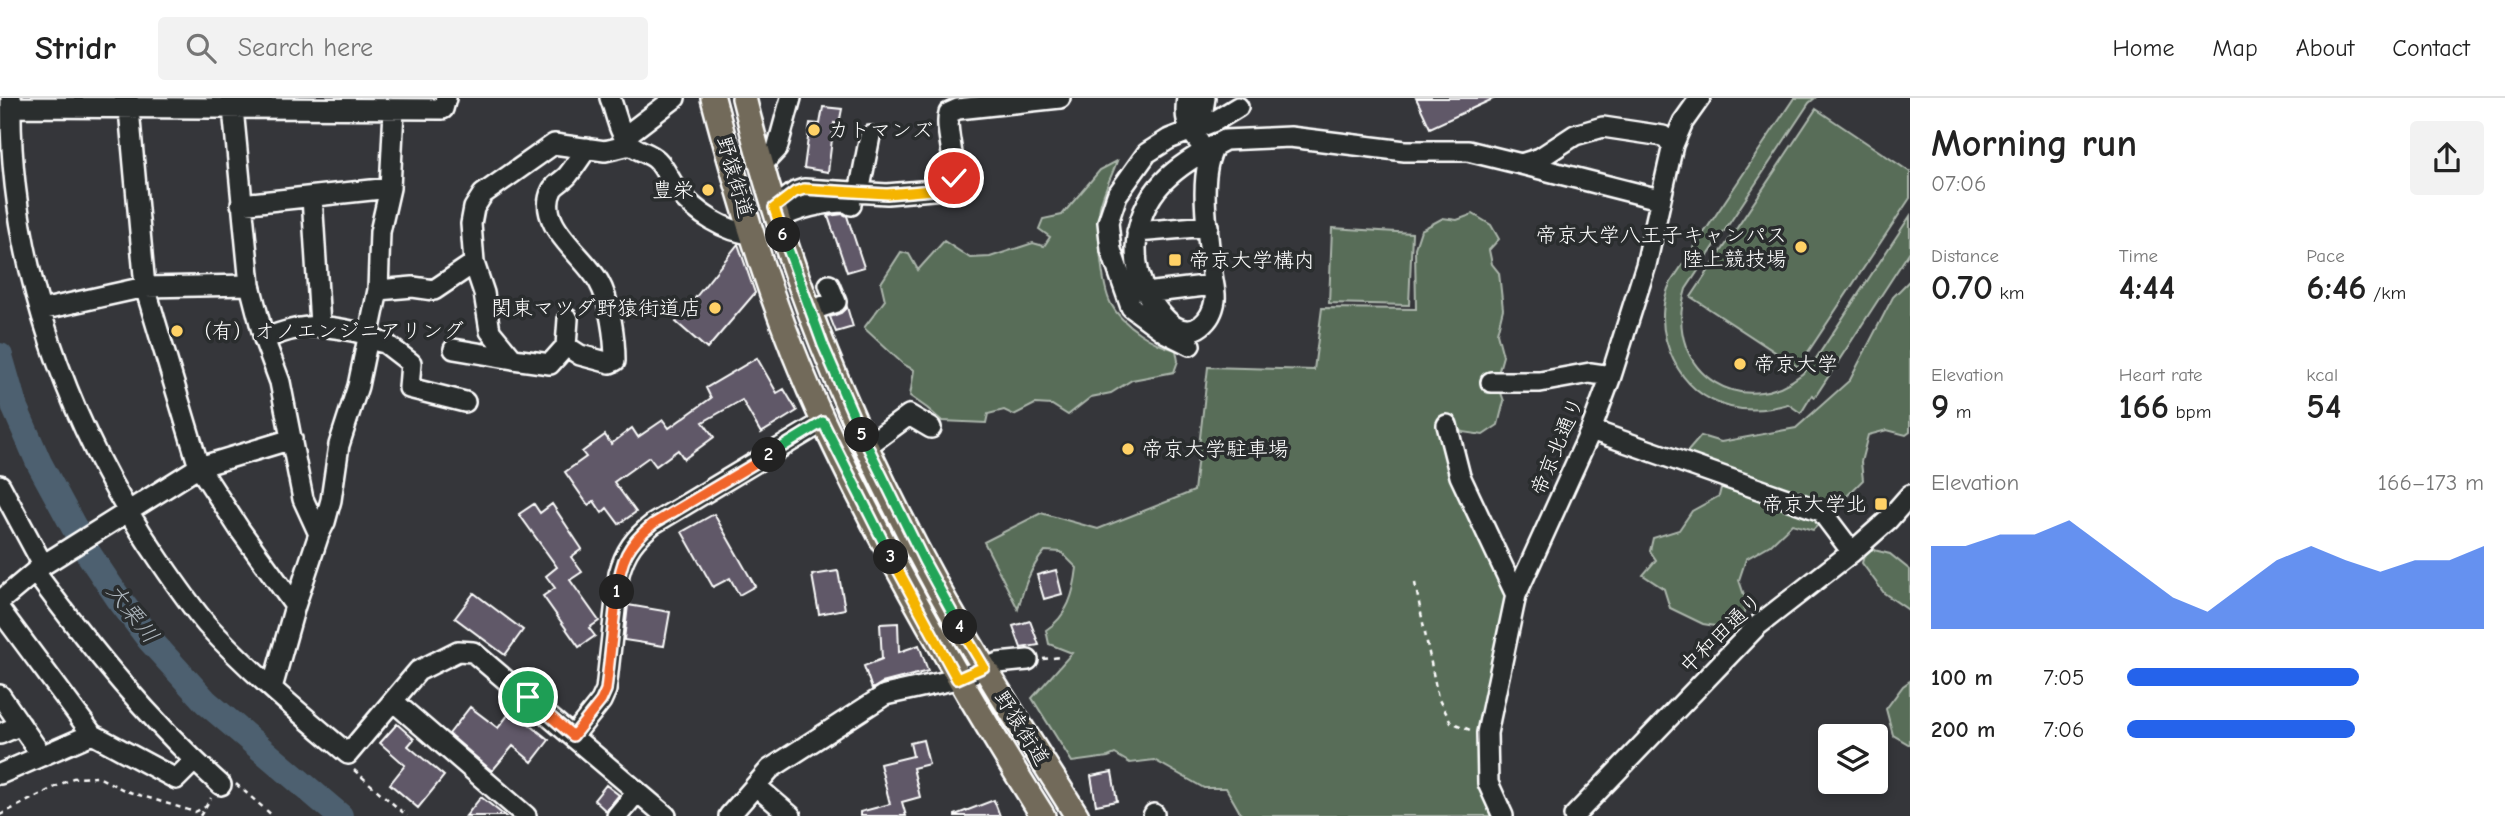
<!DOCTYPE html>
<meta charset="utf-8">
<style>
:root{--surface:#fff;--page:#f2f2f2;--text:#222;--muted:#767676;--line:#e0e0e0;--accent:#2563eb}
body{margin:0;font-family:"Comic Neue","Klee One",sans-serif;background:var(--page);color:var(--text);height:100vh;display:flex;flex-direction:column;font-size:26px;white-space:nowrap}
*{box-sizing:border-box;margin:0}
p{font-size:23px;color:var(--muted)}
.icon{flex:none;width:38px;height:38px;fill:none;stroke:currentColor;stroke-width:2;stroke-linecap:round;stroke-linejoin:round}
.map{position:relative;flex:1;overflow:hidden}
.details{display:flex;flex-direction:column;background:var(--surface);width:595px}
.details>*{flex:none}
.tools{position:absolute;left:1818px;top:626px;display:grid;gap:14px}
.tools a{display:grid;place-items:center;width:70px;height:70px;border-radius:7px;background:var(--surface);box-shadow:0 4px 10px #0003;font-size:35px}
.pin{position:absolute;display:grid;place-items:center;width:60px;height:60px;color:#fff;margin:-30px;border:4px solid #fff;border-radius:50%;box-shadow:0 2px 7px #0007}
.km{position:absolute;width:35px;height:35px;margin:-18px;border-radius:50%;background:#222;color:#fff;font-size:19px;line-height:35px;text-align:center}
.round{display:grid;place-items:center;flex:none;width:74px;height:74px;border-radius:7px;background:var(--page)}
.head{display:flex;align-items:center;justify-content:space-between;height:119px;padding:0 21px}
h1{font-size:38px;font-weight:700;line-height:52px}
.stats{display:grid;grid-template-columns:repeat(3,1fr);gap:10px;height:119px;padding:7px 21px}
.stats div{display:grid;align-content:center}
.stats b{font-size:35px;font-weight:700}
.stats small{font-size:19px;font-weight:400}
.stats p{font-size:19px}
.chart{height:196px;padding:14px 21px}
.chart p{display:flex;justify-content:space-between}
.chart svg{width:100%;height:126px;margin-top:7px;fill:var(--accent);opacity:.7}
ul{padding:0 21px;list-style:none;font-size:23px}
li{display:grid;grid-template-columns:112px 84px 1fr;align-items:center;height:52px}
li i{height:18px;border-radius:9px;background:var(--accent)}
header{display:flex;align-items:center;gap:42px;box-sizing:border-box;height:98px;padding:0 35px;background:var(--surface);border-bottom:2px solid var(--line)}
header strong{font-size:33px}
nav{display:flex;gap:38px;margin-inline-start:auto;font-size:24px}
.search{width:490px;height:63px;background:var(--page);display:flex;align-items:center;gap:18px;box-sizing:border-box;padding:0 24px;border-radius:7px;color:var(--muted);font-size:26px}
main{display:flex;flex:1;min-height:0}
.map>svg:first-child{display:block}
.green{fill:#586d59;stroke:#acb6ac;stroke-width:2}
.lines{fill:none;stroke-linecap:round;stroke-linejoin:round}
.stream{stroke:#94a0a9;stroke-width:4.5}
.river{stroke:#4d6170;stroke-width:26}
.building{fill:#605868;stroke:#fff;stroke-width:2}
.minor-casing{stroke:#fff;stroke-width:24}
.major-casing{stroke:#fff;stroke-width:28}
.path{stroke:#fff;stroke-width:2.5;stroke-dasharray:5 5;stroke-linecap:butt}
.minor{stroke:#2a2d2e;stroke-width:19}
.major{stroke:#726b5a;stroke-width:23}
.split-1-casing{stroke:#fff;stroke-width:14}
.split-2-casing{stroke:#fff;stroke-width:14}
.split-3-casing{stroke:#fff;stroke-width:14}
.split-4-casing{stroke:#fff;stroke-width:14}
.split-5-casing{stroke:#fff;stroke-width:14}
.split-6-casing{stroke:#fff;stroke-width:14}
.split-7-casing{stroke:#fff;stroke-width:14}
.split-1{stroke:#f0652b;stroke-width:9}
.split-2{stroke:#f0652b;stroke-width:9}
.split-3{stroke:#22a559;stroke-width:9}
.split-4{stroke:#f5b400;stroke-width:9}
.split-5{stroke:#22a559;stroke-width:9}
.split-6{stroke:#22a559;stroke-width:9}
.split-7{stroke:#f5b400;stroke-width:9}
.poi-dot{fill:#ffd166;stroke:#2a2d2e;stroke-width:2.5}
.labels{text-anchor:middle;stroke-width:7;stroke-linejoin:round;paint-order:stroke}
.poi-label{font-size:21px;fill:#fff;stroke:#2a2d2e;text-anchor:start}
.street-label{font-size:21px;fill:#fff;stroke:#2a2d2e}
.water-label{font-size:23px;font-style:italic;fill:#afb8bf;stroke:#2a2d2e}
</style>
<header>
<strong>Stridr</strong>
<div class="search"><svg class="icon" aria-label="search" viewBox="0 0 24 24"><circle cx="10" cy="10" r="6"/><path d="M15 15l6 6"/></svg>Search here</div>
<nav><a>Home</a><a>Map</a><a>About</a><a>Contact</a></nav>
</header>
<main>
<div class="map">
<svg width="1910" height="718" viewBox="0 0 1910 718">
<rect width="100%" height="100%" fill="#35363a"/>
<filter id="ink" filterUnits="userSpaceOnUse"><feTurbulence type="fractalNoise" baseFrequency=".0143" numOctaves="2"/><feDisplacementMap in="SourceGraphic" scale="14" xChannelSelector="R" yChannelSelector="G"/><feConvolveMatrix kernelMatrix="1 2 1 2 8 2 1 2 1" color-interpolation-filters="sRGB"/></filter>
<g filter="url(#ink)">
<path class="green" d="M1794 0H1815L1809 5 1686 191C1660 276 1748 330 1811 268L1910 118V153L1815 299 1812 297 1801 315 1788 306C1731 323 1682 300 1666 242 1661 224 1662 201 1671 184Z
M1816 11 1910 74V100L1798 269 1691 199Z
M1117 63C1112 78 1103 94 1100 109 1096 127 1102 190 1111 206 1122 227 1154 247 1176 252L1178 263 1174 274 1132 282 1111 295 1091 299 1068 317 1052 307 1035 306 1014 317 1004 312 988 316 986 325 942 323 927 310 910 298 914 272 903 266 864 230 885 202 881 185 901 154 909 156 918 172 944 143 970 160 990 159 1033 145 1044 148 1050 139 1039 131 1043 121 1062 117 1100 72Z
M1473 116 1491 127 1499 141 1489 152 1492 166 1499 175 1503 211 1497 235 1503 258 1499 272 1500 292 1504 303 1498 327 1483 337 1463 334 1442 328 1509 492 1492 567 1494 718H1242L1226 690H1204L1154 662 1130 665 1115 656 1108 659 1072 664 1032 600 1072 555 1049 546 1046 532C1068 518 1074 495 1077 470L1061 454 1045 453C1030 470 1024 489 1018 511L984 444 1041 415 1098 431 1194 393 1208 269 1314 272 1322 210 1416 211 1415 150 1421 132 1443 120 1457 122Z
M1332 130 1412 135 1409 207 1329 205Z
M1910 182V334L1906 337 1887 332 1868 337 1861 364 1863 382 1813 432 1792 426 1770 447 1746 461 1739 482 1745 500 1744 518 1727 530 1703 526 1670 510 1664 491 1643 477 1656 462 1650 453 1653 440 1679 432 1692 413 1719 398 1726 370 1686 358 1688 353 1701 338 1721 344 1796 330 1850 282 1893 199Z
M1866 450 1890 456 1910 472V513L1884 495 1862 465Z
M1910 583V647L1893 637 1886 611 1903 588Z"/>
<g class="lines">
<path class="stream" d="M281 0 316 1
M346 0H428"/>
<path class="river" d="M0 258 15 310 39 365 88 455 119 501 149 541 206 604 340 718"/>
</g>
<path class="building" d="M1416 0H1495L1430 30Z
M823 9 842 11 839 26 834 25 828 74 804 70 810 25 820 26Z
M843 116 847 118 864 169 847 174 828 118Z
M738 146 755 195 707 251 676 224Z
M847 209 853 229 836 234 830 219 841 215Z
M757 260 777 295 784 291 797 313 761 335 742 302 703 324 714 339 684 361 678 352 656 368 649 359 614 384 636 414 619 426 607 410 602 415 594 403 588 407 565 374 586 359 582 354 605 337 611 346 632 330 638 339 663 322 669 330 711 300 706 290Z
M534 406 540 415 552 406 582 451 571 459 582 474 570 482 599 523 589 530 595 538 579 549 543 498 555 490 546 478 557 469 519 416Z
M714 416 755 488 739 497 730 480 713 489 682 434Z
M1056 472 1062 496 1044 501 1037 477Z
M838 473 845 511 819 516 812 477Z
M474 495 523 532 505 557 455 520Z
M628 507 670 514 664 548 624 542Z
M1030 523 1039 547 1021 550 1013 528Z
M898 525 899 554 919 547 928 573 882 585 872 591 864 568 882 561 880 526Z
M515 608 532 622 529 626 549 642 532 664 513 648 492 673 449 636 470 609 498 630Z
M397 626 414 641 408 648 444 678 418 710 390 686 405 667 380 645Z
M923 642 929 666 913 670 920 699 902 704 906 718H860V714L890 706 880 666 913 658 910 645Z
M1112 674 1117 703 1096 707 1091 678Z
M606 687 619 697 606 713 594 702Z
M481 699 505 718H466Z
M994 702 1000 718H955V717Z"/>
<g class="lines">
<g class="minor-casing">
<path id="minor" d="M11 0C8 163 68 330 160 463 175 485 190 507 207 527 250 574 300 615 348 656L418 573 458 553 473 554 666 718
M128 0 145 189 199 369 240 432 295 508
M232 0 250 187 264 241 280 284 303 401 319 436 295 508 272 590
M610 0C616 14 618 34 629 45 636 53 649 54 657 62 666 71 670 84 678 93 697 116 724 133 752 136
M1187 0C1184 19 1187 29 1199 44
M11 9 443 11 446 0
M1200 30 1205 0
M624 39 675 0
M1216 46C1196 75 1209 140 1212 176 1213 184 1216 194 1215 202 1212 222 1195 241 1174 228 1164 221 1153 207 1147 196 1139 183 1136 165 1136 150 1138 92 1178 66 1225 42L1290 39 1405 53H1468L1521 66 1540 60 1575 37 1603 29 1663 38 1673 47
M1521 66 1659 101
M761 68 777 51 791 0
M859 95 870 38
M312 99 320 227
M241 106 390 90
M774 110 795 94 804 91 887 96 944 91C965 80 943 35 949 15L958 11 1060 0
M778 122C795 110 826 104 847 104L851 107
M1137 134 1208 128
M378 192 413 189 434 192 474 165
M1146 195 1213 187
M821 209 836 204 829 187
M41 212 145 189 250 187
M568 221 566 248 550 266 513 261 490 233 484 195 474 165 471 126 474 110 483 96 554 46 605 53 630 47
M264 241C305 224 326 226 369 237
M368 241 385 245 411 265 409 290 465 304
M1190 247 1166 235 1131 209 1111 152 1108 124 1117 97 1147 55 1169 41 1215 23 1238 9
M566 248 580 257 610 265 615 263C615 241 610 203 599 184 584 157 535 126 552 92 555 86 564 82 568 77 575 68 581 59 587 50
M454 251 513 261
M1491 284H1540L1590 275 1611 278
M1447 327 1460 378 1516 497
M1591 332 1821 413 1852 454
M867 348 909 317 931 330
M0 387 43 467
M319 436 325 424 331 402 339 347 358 288 378 192 380 134 390 90 394 12
M35 474C93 553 148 621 221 687
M0 503 43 467 199 369 292 341
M0 512 92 636 176 681 194 663
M0 597 42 658
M393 603 526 718
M0 636 21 627
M573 638 601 603 606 592 619 476C625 453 635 440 653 426L823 324
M0 676 92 636
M756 688 791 718
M617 718 637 694
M729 718 770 671 885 597 957 581 998 565 1028 562
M1153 718 1154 716
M1503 718 1488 685 1487 635 1516 497 1591 332 1611 278 1646 167 1673 47 1683 24 1700 0
M1574 718 1757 528 1852 454 1888 422 1910 397"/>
</g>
<g class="major-casing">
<path id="major" d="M713 0C742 110 776 222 824 325 888 462 963 591 1043 718
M744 0C785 171 854 338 939 492 981 569 1031 643 1077 718"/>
</g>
<path class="path" d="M1415 485 1438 600 1451 624 1470 632
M1043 561 1061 559
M354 672 407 718
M236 686 273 718
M0 717 73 680 98 679 126 693 195 714 205 709
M200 718 211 700"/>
<use href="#minor" class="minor"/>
<use href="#major" class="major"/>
</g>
</g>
<g class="lines" filter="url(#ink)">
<g class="split-1-casing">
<path id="split-1" d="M528 599 573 638 601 603 606 592 617 494"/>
</g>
<g class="split-2-casing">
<path id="split-2" d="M617 494C621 462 627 447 653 426L769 357"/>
</g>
<g class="split-3-casing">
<path id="split-3" d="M769 357 823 324 891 459"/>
</g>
<g class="split-4-casing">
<path id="split-4" d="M891 459 957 581 984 569 960 529"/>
</g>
<g class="split-5-casing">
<path id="split-5" d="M862 337 924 463 960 529"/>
</g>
<g class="split-6-casing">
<path id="split-6" d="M783 137 823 247 862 337"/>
</g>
<g class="split-7-casing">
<path id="split-7" d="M783 137 774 110 795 94 804 91 887 96 944 91 948 89 954 80"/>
</g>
<use href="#split-1" class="split-1"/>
<use href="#split-2" class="split-2"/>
<use href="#split-3" class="split-3"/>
<use href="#split-4" class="split-4"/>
<use href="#split-5" class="split-5"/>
<use href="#split-6" class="split-6"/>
<use href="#split-7" class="split-7"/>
</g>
<g class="poi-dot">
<circle cx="814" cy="32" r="7"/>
<circle cx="708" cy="92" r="7"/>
<circle cx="1801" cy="149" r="7"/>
<rect x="1168" y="155" width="14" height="14" rx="3.5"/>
<circle cx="715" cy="210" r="7"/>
<circle cx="177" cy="233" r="7"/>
<circle cx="1740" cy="266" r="7"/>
<circle cx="1128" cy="351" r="7"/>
<rect x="1874" y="399" width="14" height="14" rx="3.5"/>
</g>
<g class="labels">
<g class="poi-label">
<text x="828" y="39">カトマンズ</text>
<text x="694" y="99" text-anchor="end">豊栄</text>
<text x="1787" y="144" text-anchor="end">帝京大学八王子キャンパス<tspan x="1787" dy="24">陸上競技場</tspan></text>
<text x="1189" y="169">帝京大学構内</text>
<text x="701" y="217" text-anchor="end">関東マツダ野猿街道店</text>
<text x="191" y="240">（有）オノエンジニアリング</text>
<text x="1754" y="273">帝京大学</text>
<text x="1142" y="358">帝京大学駐車場</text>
<text x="1867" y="413" text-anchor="end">帝京大学北</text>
</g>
<g class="street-label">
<text transform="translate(735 79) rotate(74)" y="7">野猿街道</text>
<text transform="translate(1557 348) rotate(-67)" y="7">帝京北通り</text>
<text transform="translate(1721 535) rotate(-44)" y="7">中和田通り</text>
<text transform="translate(1022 630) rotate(58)" y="7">野猿街道</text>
</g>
<g class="water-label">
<text transform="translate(133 515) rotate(52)" y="8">大栗川</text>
</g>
</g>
</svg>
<div class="tools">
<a><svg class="icon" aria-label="layers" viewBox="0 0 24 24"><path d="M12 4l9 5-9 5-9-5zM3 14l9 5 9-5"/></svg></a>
</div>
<div class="pin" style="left:528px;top:599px;background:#1e9e55"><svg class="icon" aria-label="arrive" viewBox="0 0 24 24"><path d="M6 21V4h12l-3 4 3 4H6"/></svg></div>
<div class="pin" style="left:954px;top:80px;background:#d93025"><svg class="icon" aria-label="check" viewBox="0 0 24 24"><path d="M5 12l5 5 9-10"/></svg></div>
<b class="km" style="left:617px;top:494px">1</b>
<b class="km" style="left:769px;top:357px">2</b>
<b class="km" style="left:891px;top:459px">3</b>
<b class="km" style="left:960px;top:529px">4</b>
<b class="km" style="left:862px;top:337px">5</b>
<b class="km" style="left:783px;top:137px">6</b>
</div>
<section class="details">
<div class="head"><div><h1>Morning run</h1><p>07:06</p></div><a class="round"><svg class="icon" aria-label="share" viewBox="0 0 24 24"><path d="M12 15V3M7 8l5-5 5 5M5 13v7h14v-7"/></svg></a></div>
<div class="stats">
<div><p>Distance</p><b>0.70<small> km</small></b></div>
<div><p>Time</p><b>4:44</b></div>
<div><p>Pace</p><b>6:46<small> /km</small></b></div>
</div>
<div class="stats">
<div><p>Elevation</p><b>9<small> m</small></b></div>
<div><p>Heart rate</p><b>166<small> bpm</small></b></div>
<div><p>kcal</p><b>54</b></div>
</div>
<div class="chart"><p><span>Elevation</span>166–173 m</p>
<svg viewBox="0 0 160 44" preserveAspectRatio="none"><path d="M0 44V15L10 15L20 11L30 11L40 6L50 15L60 24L70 33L80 38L90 29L100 20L110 15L120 20L130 24L140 20L150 20L160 15V44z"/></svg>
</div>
<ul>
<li><b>100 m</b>7:05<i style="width:65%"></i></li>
<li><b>200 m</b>7:06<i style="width:64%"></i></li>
</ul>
</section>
</main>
